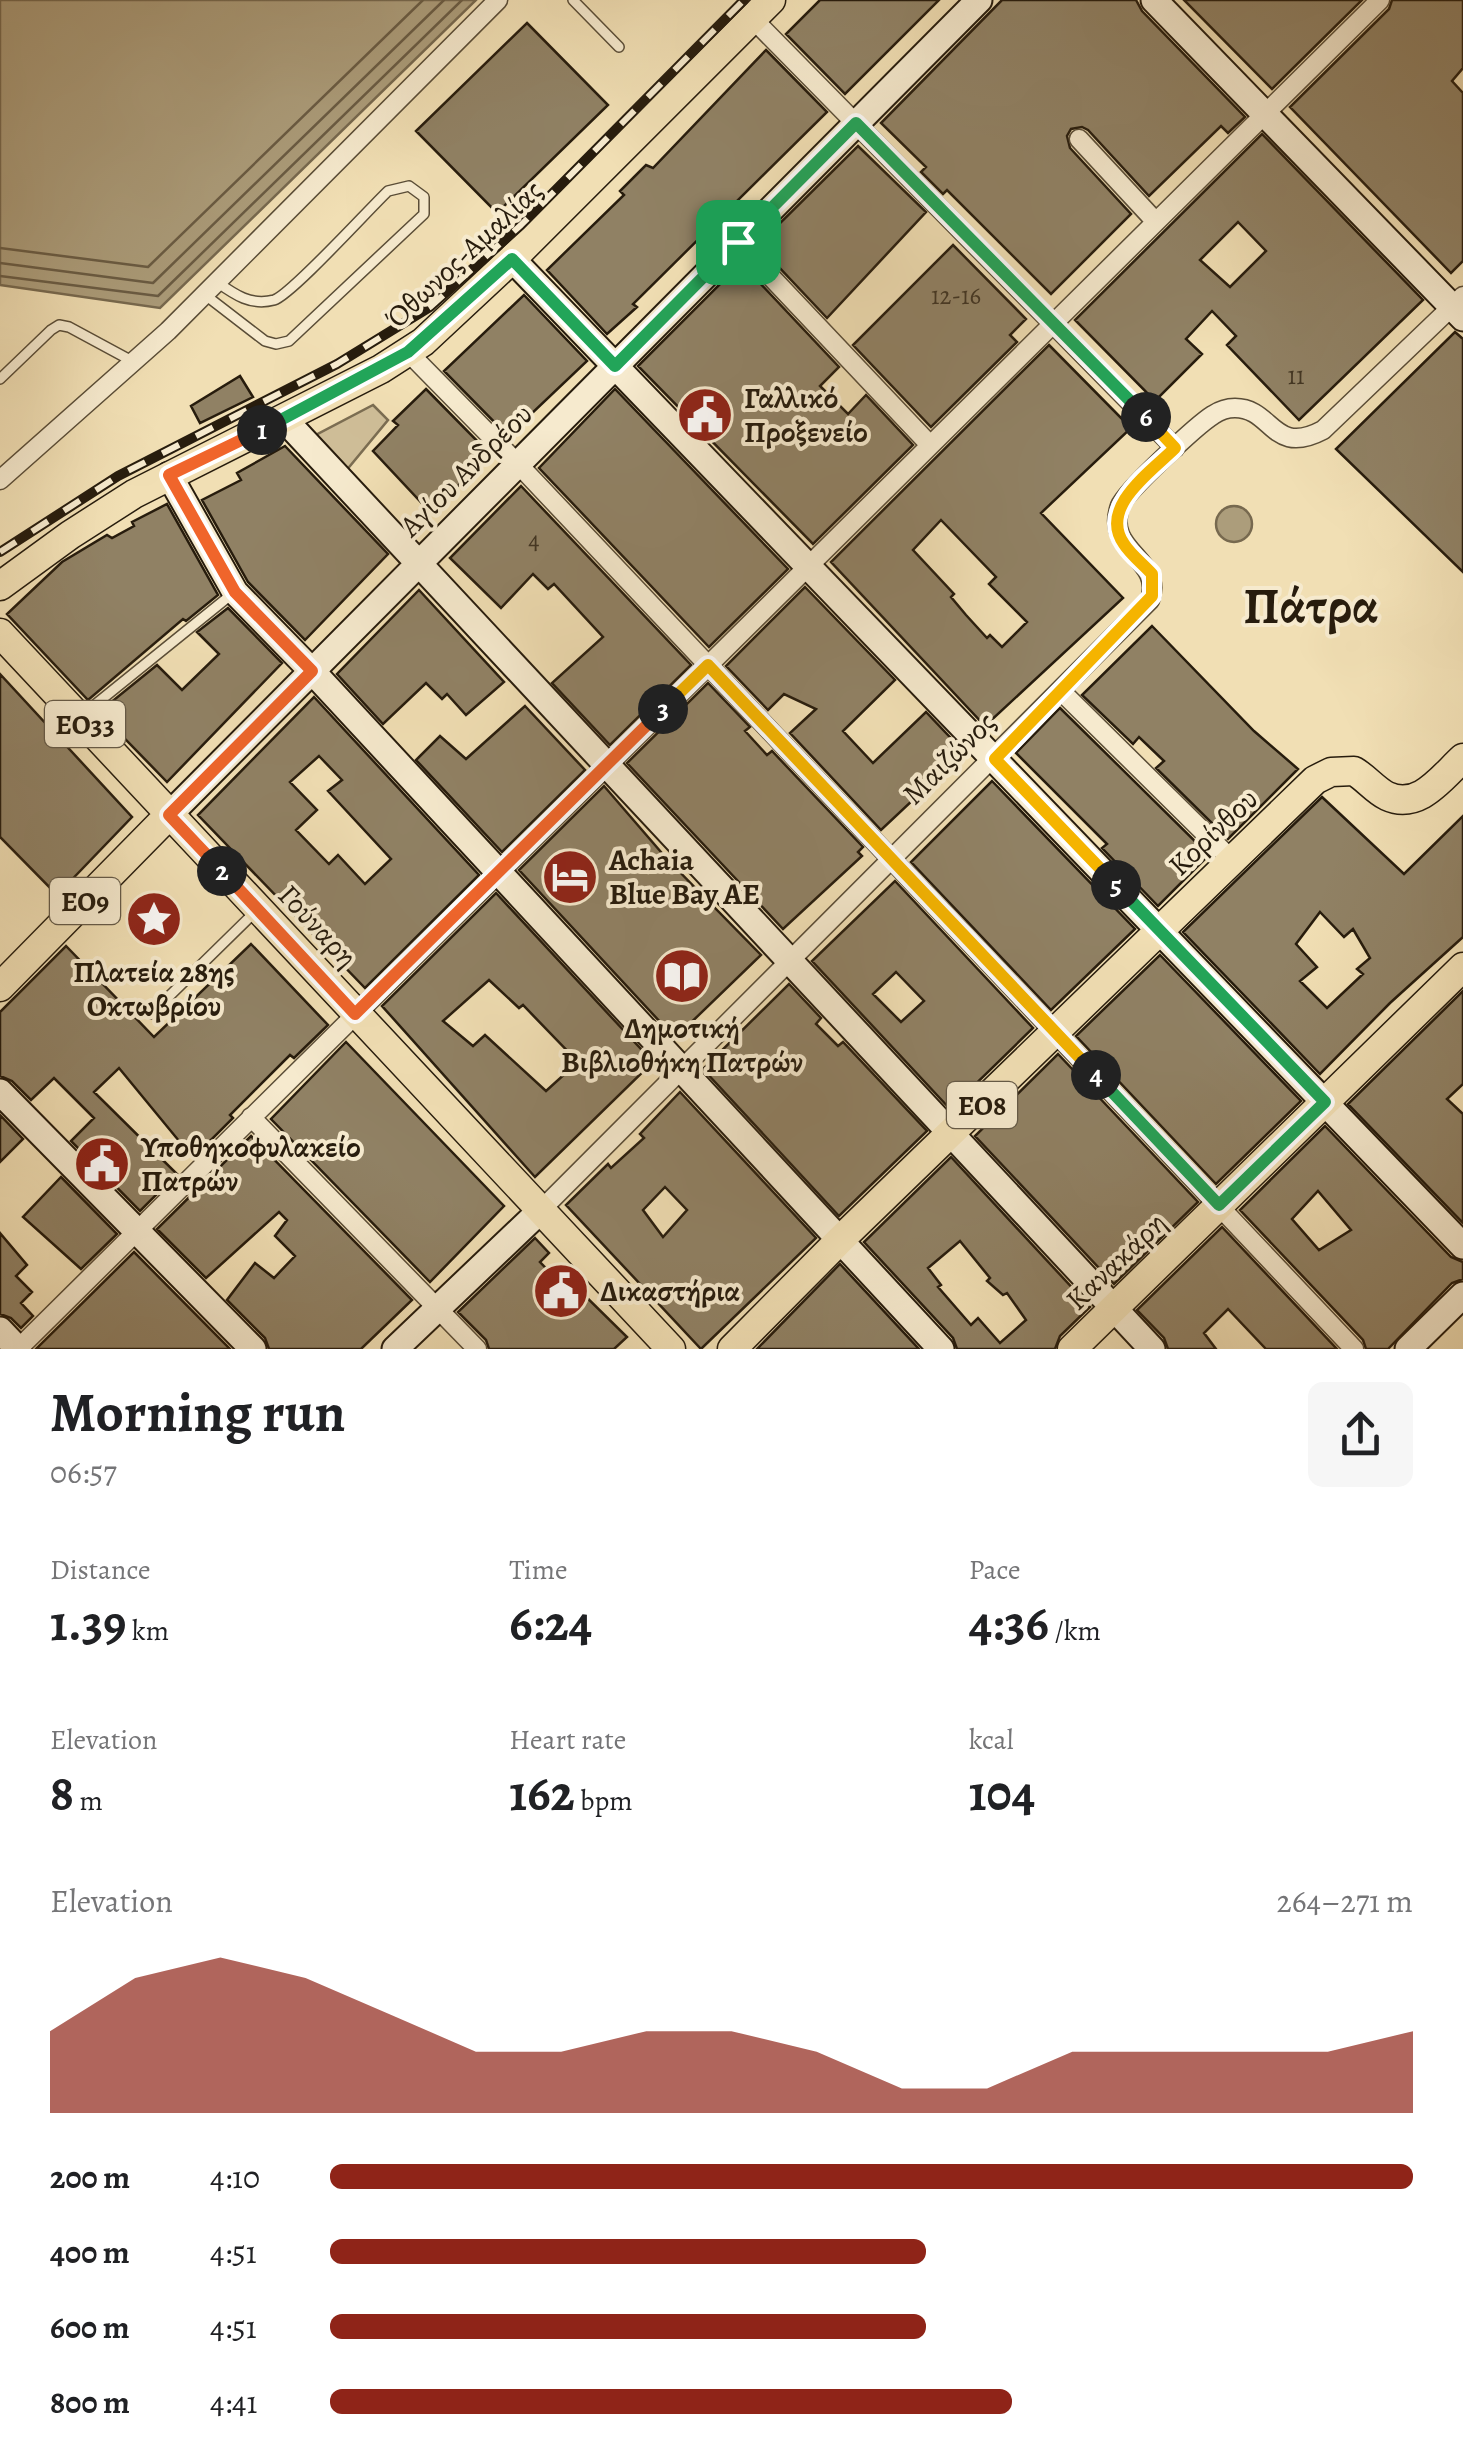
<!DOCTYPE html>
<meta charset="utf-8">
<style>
:root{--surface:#fff;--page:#f6f6f6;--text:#202124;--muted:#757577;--accent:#8f2418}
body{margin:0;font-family:Alegreya,serif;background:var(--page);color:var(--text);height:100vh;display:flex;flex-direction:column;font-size:38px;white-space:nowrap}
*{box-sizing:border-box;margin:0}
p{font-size:32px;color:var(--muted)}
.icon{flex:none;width:55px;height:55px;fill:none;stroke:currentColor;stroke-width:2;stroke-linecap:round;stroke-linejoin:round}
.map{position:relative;height:1349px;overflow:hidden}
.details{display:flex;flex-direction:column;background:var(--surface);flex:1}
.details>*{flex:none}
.pin{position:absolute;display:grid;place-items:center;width:85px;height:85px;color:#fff;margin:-42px;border-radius:20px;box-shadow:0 5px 15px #0006}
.km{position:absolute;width:50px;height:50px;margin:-25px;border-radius:50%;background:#222;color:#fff;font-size:28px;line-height:50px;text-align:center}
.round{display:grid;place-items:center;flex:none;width:105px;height:105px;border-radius:15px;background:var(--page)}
.overview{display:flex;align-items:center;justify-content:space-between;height:170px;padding:0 50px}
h1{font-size:55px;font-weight:700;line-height:75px}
.figures{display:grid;grid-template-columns:repeat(3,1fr);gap:15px;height:170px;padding:10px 50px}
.figures div{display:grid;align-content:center}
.figures b{font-size:50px;font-weight:700}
.figures small{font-size:28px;font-weight:400}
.figures p{font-size:28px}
.chart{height:280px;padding:20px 50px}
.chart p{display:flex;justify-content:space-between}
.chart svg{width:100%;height:180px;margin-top:10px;fill:var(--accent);opacity:.7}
ul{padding:0 50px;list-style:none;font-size:32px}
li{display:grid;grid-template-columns:160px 120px 1fr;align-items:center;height:75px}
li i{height:25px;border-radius:12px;background:var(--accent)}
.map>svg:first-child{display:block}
.green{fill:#cfbe98;stroke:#7b6d52;stroke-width:2.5}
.water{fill:#ac9d7b;stroke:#77694f;stroke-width:2.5}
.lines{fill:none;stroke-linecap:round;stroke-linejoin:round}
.shore{stroke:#6a5c44;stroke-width:2.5}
.building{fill:#908164;stroke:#271c0d;stroke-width:2.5;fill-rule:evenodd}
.lane-casing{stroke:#5a4d37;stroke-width:12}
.street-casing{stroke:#5a4d37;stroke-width:21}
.secondary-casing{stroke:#271c0d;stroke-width:29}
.primary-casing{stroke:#271c0d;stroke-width:31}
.lane{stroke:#f6eace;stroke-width:9}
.street{stroke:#f6eace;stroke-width:18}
.secondary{stroke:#f6eace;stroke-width:25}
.primary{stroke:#f1dfb4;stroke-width:28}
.rail-casing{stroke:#271c0d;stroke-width:10}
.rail{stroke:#f6eace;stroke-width:6;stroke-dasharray:19;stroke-linecap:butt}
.split-1-casing{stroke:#fff;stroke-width:20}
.split-2-casing{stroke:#fff;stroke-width:20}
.split-3-casing{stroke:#fff;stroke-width:20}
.split-4-casing{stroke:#fff;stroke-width:20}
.split-5-casing{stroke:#fff;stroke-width:20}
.split-6-casing{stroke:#fff;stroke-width:20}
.split-7-casing{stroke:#fff;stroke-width:20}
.split-1{stroke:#22a559;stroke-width:12}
.split-2{stroke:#f0652b;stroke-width:12}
.split-3{stroke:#f0652b;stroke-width:12}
.split-4{stroke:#f5b400;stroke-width:12}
.split-5{stroke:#22a559;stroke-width:12}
.split-6{stroke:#f5b400;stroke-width:12}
.split-7{stroke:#22a559;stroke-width:12}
.labels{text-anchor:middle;stroke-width:8;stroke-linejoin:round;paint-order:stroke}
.number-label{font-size:25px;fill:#413523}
.shield{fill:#f6eace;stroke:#655a47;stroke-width:2.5}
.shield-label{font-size:28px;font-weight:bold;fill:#271c0d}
.street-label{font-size:30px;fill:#271c0d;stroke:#f6eace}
.poi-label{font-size:30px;font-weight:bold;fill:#271c0d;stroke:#f6eace;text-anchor:start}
.town-label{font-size:50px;font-weight:bold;fill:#271c0d;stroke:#f6eace}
</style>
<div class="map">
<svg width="1463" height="1349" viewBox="0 0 1463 1349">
<rect width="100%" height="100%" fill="#f1dfb4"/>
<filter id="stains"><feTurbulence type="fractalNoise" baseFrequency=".002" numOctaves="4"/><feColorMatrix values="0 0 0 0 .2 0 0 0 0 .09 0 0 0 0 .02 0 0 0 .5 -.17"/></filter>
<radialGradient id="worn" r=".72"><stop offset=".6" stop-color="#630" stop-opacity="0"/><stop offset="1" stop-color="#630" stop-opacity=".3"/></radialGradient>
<path class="green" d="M373 405 388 420 345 472 314 436Z"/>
<path class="water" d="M0 0H476L160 308 0 285Z
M1216 524a18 18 0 1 1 36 0a18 18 0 1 1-36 0Z"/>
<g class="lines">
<path class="shore" d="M0 248 148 267 423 0
M0 263 153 283 444 0
M0 276 158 296 462 0"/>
</g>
<path class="building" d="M820 0H939L845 94 786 34Z
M1002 0H1136L1142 11 1245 117 1228 133 1221 126 1149 196 1088 130 1082 127 1071 129 1067 136 1070 148 1131 214 1051 294 947 190 943 194 921 172 926 167 881 123Z
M1184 0H1362L1272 89Z
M1392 0H1463V68L1452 81 1463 93V261L1451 273 1290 107 1389 9Z
M527 23 608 105 497 213 416 131Z
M766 50 827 112 633 304 637 307 607 334 547 270 624 195 620 191 646 165 653 168Z
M1262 134 1423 300 1299 420 1227 345 1236 336 1212 311 1186 339 1202 354 1155 401 1075 320ZM1238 222 1266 251 1230 287 1200 260Z
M858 146 926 212 827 318 758 245Z
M953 245 1026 319 1010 335 1017 342 931 427 853 345Z
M741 263 839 367 820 386 848 414 866 395 913 445 813 544 638 366Z
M524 295 587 361 508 436 444 371Z
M1455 332 1463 339V572L1336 449Z
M1049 345 1131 428 1041 513 1123 598 985 726 831 562ZM941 520 996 577 989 584 1027 622 1002 647 990 635 987 638 966 615 951 597 954 594 913 550Z
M240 376 253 397 200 423 191 406Z
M426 389 490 454 431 513 373 451 398 425 393 421Z
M615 389 788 569 709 647 539 468Z
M285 446 388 554 305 640 248 582 202 500 241 480 237 473Z
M521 486 691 665 610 745 552 683 603 637 554 584 548 589 533 574 501 608 450 558Z
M167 504 218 595 186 621 183 619 88 700 7 614 62 562 107 535 112 538 134 526 132 522Z
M805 587 895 680 843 731 873 763 926 712 964 752 881 830 790 733 816 709 784 694 768 710 726 666Z
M419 590 504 682 466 715 447 694 442 699 426 683 383 724 337 674Z
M228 608 282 663 167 782 99 712 157 665 182 690 219 654 197 632Z
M1152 626 1254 731 1298 769 1228 839 1156 768 1164 761 1139 737 1133 744 1082 695Z
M0 674 132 817 57 895 0 837Z
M708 683 750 727 745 731 767 755 772 751 863 847 858 852 862 856 783 929 627 763Z
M314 697 479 875 365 988 198 815ZM319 756 342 780 328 791 391 859 365 884 338 855 329 864 296 830 317 810 290 782Z
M525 706 585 770 502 852 416 760 440 736 466 759Z
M1060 708 1209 855 1158 906 1102 848 1107 844 1016 753Z
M992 781 1135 929 1051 1010 911 862Z
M604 786 667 859 761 955 675 1038 519 870Z
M1322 797 1404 874 1463 816V937L1390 1003 1320 1074 1183 932ZM1320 912 1344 937 1353 929 1370 958 1357 969 1363 974 1327 1008 1300 981 1317 967 1296 944Z
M895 881 1033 1028 950 1109 812 961ZM896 972 924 1001 901 1022 873 994Z
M496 893 653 1062 535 1177 382 1006ZM489 980 519 1008 523 1005 578 1062 546 1091 485 1035 473 1046 443 1021Z
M251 944 328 1025 294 1058 290 1055 230 1115 233 1118 193 1158 119 1068 94 1092 177 1174 140 1211 71 1141 94 1118 54 1078 31 1100 12 1081 0 1076V1012L66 946 154 1037Z
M1160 955 1301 1101 1216 1184 1076 1036Z
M789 984 821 1018 816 1024 838 1046 843 1042 927 1131 839 1216 703 1069Z
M1463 991V1084L1447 1099 1463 1114V1223L1348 1104Z
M346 1042 504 1206 430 1282 271 1119Z
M1058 1054 1198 1202 1114 1284 975 1136Z
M680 1092 816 1238 701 1349 566 1205 608 1164 611 1168 644 1138 640 1134ZM665 1187 687 1210 663 1237 643 1210Z
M0 1115 23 1139 0 1162Z
M1325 1126 1451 1257 1463 1262V1279L1452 1283 1388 1349H1366L1363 1340 1240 1210ZM1318 1191 1351 1230 1319 1250 1292 1219Z
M251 1136 412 1300 361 1349H269L265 1338 227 1300 255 1263 274 1278 295 1256 275 1236 287 1220 279 1212 206 1278 157 1229Z
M951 1157 1090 1307 1060 1336 1055 1349H957L953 1338 864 1242ZM960 1241 990 1278 987 1281 1003 1295 1007 1293 1026 1320 1000 1343 978 1318 971 1325 938 1287 941 1285 928 1268Z
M61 1177 117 1234 81 1269 23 1217Z
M1222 1227 1337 1349H1266L1228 1309 1204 1333 1216 1349H1168L1164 1338 1137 1310Z
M0 1233 27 1265 16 1276 32 1292 21 1303 33 1316 21 1328 11 1318 0 1314Z
M535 1238 549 1253 540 1262 563 1286 569 1280 627 1337 614 1349H489L486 1340 458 1312Z
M134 1252 230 1349H36Z
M840 1264 919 1349H757Z"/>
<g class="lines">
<g class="lane-casing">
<path id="lane" d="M573 0 619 47
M204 294 265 341 276 344 289 341 424 214V197L409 186 388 191C369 209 291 295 274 300 251 306 235 295 217 282
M0 379 51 330 59 325 69 327 132 361
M81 716 232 594
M151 1014 256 911"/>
</g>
<g class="street-casing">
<path id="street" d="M753 19 1175 448
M1079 139 1156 222
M738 242 930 445
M408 352 518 464 1354 1349
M0 480 168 331 498 0
M1061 691 1232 860
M251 1117 477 1349
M540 1211 1150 600C1164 558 1104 552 1120 506 1126 491 1197 425 1213 415 1219 411 1228 408 1235 408 1273 408 1272 457 1323 430L1463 296
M18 1349 1380 0"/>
</g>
<g class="secondary-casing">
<path id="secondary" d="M1154 0 1463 318
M512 259 1463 1246
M284 419 1152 1349
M169 475 235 592 312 671 941 1349
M169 815 979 0
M0 1092 253 1349
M0 1330 18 1349
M395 1349 540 1211
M1408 1349 1463 1295"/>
</g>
<g class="primary-casing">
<path id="primary" d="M0 586 70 535 134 494 381 369 423 342 512 259 771 0
M0 633 671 1349
M0 987 169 815
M732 1349 840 1240 1315 780 1331 772 1354 771C1366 778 1375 790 1387 796 1419 811 1442 777 1463 758
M1072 1349 1463 967"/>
</g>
<use href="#lane" class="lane"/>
<use href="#street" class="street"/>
<use href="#secondary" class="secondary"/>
<use href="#primary" class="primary"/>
<g class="rail-casing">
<path id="rail" d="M0 552 118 476 337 364 430 307 521 225 744 0"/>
</g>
<use href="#rail" class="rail"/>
</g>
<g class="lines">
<g class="split-1-casing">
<path id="split-1" d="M262 430 408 352 512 259 615 366 738 242"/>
</g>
<g class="split-2-casing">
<path id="split-2" d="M222 871 169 815 312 671 235 592 169 475 262 430"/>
</g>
<g class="split-3-casing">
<path id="split-3" d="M222 871 355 1014 663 709"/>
</g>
<g class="split-4-casing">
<path id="split-4" d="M663 709 708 665 1096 1075"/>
</g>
<g class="split-5-casing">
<path id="split-5" d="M1096 1075 1219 1205 1325 1102 1116 885"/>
</g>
<g class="split-6-casing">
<path id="split-6" d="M1116 885 995 759 1152 596V574C1143 564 1131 555 1124 544 1098 507 1152 471 1175 448L1146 417"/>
</g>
<g class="split-7-casing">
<path id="split-7" d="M738 242 856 123 1146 417"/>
</g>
<use href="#split-1" class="split-1"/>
<use href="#split-2" class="split-2"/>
<use href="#split-3" class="split-3"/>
<use href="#split-4" class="split-4"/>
<use href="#split-5" class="split-5"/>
<use href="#split-6" class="split-6"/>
<use href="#split-7" class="split-7"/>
</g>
<defs>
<g id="civic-disc" transform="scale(2.875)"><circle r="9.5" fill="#8f2418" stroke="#f6eace"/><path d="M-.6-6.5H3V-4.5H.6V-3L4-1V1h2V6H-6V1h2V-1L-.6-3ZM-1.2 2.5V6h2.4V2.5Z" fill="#fff"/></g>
<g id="hotel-disc" transform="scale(2.875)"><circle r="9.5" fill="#8f2418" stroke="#f6eace"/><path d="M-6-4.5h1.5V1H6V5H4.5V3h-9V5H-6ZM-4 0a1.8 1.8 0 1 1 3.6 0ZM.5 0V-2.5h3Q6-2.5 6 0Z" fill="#fff"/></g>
<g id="sight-disc" transform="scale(2.875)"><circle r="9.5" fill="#8f2418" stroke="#f6eace"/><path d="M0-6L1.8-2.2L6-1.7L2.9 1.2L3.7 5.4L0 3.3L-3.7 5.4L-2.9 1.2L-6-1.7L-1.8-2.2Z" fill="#fff"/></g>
<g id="library-disc" transform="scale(2.875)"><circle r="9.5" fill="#8f2418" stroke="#f6eace"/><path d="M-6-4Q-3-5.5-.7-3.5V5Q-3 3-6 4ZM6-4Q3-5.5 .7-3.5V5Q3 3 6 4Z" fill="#fff"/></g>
</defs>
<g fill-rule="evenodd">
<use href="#civic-disc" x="705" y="415"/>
<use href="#hotel-disc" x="570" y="877"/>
<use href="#sight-disc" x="154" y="919"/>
<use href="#library-disc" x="682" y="976"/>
<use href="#civic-disc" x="102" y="1164"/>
<use href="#civic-disc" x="561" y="1291"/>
</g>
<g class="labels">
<g class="number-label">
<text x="956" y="304">12-16</text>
<text x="1296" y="384">11</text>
<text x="534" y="549">4</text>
</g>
<g class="shield">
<rect x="45" y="701" width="80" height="46" rx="8"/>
<rect x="50" y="878" width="70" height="46" rx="8"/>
<rect x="947" y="1082" width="70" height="46" rx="8"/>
</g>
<g class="shield-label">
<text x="85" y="734">ΕΟ33</text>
<text x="85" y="911">ΕΟ9</text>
<text x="982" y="1115">ΕΟ8</text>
</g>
<g class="street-label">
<text transform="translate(464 254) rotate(-43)" y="10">Όθωνος-Αμαλίας</text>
<text transform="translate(466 470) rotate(-45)" y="10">Αγίου Ανδρέου</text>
<text transform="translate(949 758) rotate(-45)" y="10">Μαιζώνος</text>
<text transform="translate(1213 832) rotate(-44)" y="10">Κορίνθου</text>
<text transform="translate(318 926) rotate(47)" y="10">Γούναρη</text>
<text transform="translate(1116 1261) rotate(-44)" y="10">Κανακάρη</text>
</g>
<g class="poi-label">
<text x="744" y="408">Γαλλικό<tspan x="744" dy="34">Προξενείο</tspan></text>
<text x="609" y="870">Achaia<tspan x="609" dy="34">Blue Bay AE</tspan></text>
<text x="154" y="982" text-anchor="middle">Πλατεία 28ης<tspan x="154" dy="34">Οκτωβρίου</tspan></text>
<text x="682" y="1038" text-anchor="middle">Δημοτική<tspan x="682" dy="34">Βιβλιοθήκη Πατρών</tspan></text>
<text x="141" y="1157">Υποθηκοφυλακείο<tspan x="141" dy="34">Πατρών</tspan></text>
<text x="600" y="1301">Δικαστήρια</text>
</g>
<g class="town-label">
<text x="1311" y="623">Πάτρα</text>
</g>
</g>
<rect width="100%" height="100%" filter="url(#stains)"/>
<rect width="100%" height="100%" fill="url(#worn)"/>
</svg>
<div class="pin" style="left:738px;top:242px;background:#1e9e55"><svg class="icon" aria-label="arrive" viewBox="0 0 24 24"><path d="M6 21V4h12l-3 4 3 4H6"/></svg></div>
<b class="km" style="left:262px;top:430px">1</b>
<b class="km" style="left:222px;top:871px">2</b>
<b class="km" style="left:663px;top:709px">3</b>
<b class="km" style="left:1096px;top:1075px">4</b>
<b class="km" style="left:1116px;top:885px">5</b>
<b class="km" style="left:1146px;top:417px">6</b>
</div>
<section class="details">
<div class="overview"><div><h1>Morning run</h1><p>06:57</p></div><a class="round"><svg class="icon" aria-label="share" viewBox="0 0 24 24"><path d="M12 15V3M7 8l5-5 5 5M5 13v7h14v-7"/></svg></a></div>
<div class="figures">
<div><p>Distance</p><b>1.39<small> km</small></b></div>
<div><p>Time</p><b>6:24</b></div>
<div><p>Pace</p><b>4:36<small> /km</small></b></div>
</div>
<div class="figures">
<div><p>Elevation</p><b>8<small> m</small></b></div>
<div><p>Heart rate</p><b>162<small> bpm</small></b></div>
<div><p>kcal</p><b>104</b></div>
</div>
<div class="chart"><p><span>Elevation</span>264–271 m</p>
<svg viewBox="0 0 160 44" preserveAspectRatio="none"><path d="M0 44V24L10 11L20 6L30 11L40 20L50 29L60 29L70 24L80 24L90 29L100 38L110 38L120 29L130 29L140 29L150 29L160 24V44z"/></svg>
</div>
<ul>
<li><b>200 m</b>4:10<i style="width:100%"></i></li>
<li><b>400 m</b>4:51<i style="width:55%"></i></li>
<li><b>600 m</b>4:51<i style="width:55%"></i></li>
<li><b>800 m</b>4:41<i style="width:63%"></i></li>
</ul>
</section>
